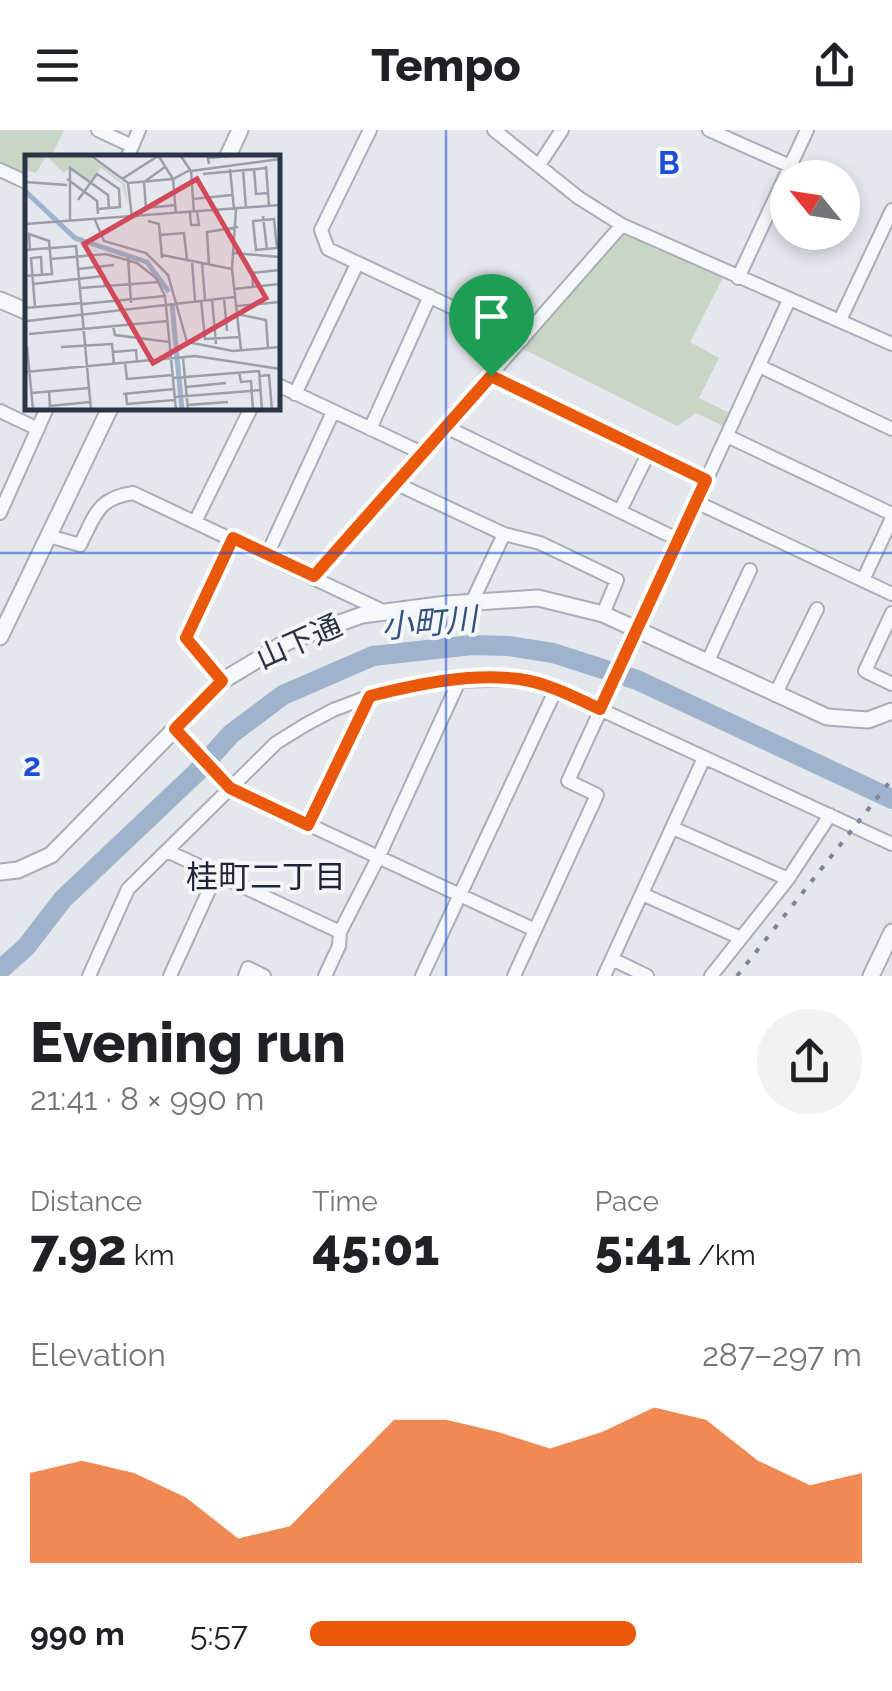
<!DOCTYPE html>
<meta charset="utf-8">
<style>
:root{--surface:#fff;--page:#f2f2f2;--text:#202124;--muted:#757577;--accent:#ea580c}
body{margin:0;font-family:Raleway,"Noto Sans JP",sans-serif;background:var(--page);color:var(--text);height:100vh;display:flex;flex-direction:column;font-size:38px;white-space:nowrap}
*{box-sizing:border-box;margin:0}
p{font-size:32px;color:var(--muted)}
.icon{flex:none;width:55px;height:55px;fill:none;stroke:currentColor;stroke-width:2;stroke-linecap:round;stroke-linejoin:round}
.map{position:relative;height:846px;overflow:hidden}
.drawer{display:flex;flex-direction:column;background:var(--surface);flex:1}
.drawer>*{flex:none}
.needle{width:65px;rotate:300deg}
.fabs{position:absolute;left:770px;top:30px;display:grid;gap:20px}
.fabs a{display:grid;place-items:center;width:90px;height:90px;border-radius:50%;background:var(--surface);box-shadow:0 5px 15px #0003;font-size:50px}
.pin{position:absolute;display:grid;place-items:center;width:85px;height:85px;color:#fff;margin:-102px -42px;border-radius:50% 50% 50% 0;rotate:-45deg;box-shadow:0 0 10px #0007}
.pin .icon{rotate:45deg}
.round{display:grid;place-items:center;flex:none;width:105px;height:105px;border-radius:52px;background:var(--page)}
.headline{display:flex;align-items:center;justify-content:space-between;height:170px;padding:0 30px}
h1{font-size:55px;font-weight:800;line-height:75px}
.metrics{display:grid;grid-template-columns:repeat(3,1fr);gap:15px;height:170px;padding:10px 30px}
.metrics div{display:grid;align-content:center}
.metrics b{font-size:50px;font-weight:800}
.metrics small{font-size:28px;font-weight:400}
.metrics p{font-size:28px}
.chart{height:280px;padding:20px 30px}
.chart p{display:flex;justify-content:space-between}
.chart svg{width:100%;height:180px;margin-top:10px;fill:var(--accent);opacity:.7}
ul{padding:0 30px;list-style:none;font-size:32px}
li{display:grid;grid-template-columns:160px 120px 1fr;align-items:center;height:75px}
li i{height:25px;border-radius:12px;background:var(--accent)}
header{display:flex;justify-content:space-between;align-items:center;height:130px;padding:0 30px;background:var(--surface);font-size:45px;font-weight:800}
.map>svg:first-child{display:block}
.green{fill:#c9d6c5}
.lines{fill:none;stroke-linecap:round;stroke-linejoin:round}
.river{stroke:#9fb4cc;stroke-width:20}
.minor-casing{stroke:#a9aeb7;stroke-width:16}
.tertiary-casing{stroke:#a9aeb7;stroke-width:19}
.minor{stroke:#f7f8fa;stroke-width:12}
.tertiary{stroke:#f7f8fa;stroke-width:15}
.rail{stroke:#7d8696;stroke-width:4;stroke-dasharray:5 10;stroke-linecap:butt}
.route-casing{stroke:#fff;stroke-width:20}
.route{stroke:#ea580c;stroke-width:12}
.grid{fill:none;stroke:#1d4ed8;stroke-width:2.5;stroke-opacity:0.55}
.labels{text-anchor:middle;stroke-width:8;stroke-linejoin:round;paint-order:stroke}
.street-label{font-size:30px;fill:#2b3445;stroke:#f4f6f9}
.water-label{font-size:32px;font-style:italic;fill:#34527a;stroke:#f4f6f9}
.neighbourhood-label{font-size:32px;fill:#1d2536;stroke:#f4f6f9}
.inset-river{fill:none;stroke:#9fb4cc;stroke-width:5}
.inset-road{fill:none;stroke:#9a9fa9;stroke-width:2.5}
.view{fill:#d1495b;fill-opacity:0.15;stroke:#d1495b;stroke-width:5}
.inset-edge{fill:none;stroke:#2b3445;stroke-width:5}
.grid-label{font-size:32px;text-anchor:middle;font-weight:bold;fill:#1d4ed8;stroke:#f4f6f9;stroke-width:8;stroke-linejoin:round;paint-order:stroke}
</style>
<header><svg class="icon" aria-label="menu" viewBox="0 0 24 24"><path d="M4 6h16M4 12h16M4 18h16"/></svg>Tempo<svg class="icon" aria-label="share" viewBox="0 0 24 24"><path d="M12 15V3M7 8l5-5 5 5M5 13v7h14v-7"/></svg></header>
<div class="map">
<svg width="892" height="846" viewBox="0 0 892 846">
<rect width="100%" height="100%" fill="#e4e7ec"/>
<path class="green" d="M0 0H64L51 27 28 28 27 53 0 40Z
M622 95 726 142 690 212 719 228 699 268 736 286 730 299 696 283 677 296 517 216Z"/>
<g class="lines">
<path class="river" d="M0 840 26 817 63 769 196 643 231 604 283 565 373 526 472 515 508 516 553 523 637 550 892 669"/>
<g class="minor-casing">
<path id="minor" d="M98 0 132 16
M370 0 321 100 328 119 522 210
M494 0 579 68 622 95 892 214
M709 0 790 36
M127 28 139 0
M539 35 562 0
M0 40 28 53
M738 148 807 0
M840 190 892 80
M759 236 892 299
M491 246 706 350
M278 255 422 323
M295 264 357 134
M0 281 38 299
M446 297 679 410
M370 299 430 166
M727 306 892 384
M397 354 504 404 472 472
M696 372 892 464
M620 381 649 322
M0 383 47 278
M196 390 251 278
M504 404 540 413 617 450 603 484
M49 406 80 415C95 386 97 368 133 363L385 482
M267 425 333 282
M314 446 622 95
M863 450 892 388
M892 483 865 541 892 554
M707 533 750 440
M222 551 185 508 233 408
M775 565 817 479
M175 599 230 658 535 800
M308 695 370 566
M673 698 788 749
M167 721 340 802
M642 764 741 808
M612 829 647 846
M89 846 128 759 276 613 305 595 333 580 370 566 425 552 519 549 556 559 892 714
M170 846 216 745
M245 846 248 838 264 846
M325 846 339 816 340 802 378 728 460 549
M422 846 556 559
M514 846 597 665 568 651 789 170
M604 846 704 628
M711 846 788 749 830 685"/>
</g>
<g class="tertiary-casing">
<path id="tertiary" d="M227 28 240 0
M0 170 28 182
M0 507 110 278
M0 742 18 740 51 725 222 551 287 512 362 485 447 474 538 468 603 484 827 587 868 590 892 581
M871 846 892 802"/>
</g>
<use href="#minor" class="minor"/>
<use href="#tertiary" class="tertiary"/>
<path class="rail" d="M737 846 892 649"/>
</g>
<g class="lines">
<g class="route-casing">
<path id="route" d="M491 246 706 350 600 579C574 567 548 553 519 549 469 543 418 554 370 566L308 695 230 658 175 599 222 551 186 508 233 408 314 446Z"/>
</g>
<use href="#route" class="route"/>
</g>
<path class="grid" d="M446 0V846M0 423H892"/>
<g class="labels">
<g class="street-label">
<text transform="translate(299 512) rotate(-24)" y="10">山下通</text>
</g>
<g class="water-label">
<text transform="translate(429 493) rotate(-5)" y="11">小町川</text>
</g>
<g class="neighbourhood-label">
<text x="266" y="758">桂町二丁目</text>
</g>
</g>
<g transform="translate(25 25)">
<rect width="255" height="255" fill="#e4e7ec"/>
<path d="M0 0H62L100 29 103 50 97 29 76 13 65 27 46 12 39 18 21 1 11 18 0 15Z" fill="#c9d6c5"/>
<path class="inset-river" d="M0 36 50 83 122 107 144 137M147 149 157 255"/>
<path class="inset-road" d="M65 0 103 28 107 63M133 0 148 24 151 59M155 0 166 16 169 58M184 9 183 3 215 0M241 11 244 51M205 14 209 54M229 14 231 39 243 38M218 15 221 53M166 16 255 4M178 19 241 13M42 24 72 46 73 59M97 24 133 1M0 27 42 30M103 28 148 24 165 15M168 44 207 40M53 45 72 19 94 34 95 52 73 54M120 53 151 50M121 53 119 27 140 12M211 54 207 114 216 195M165 58 166 70H174L172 57M238 61 242 95M249 64 252 93 231 95 228 66ZM70 65 79 86 121 98 143 120 162 187 208 196 255 192M123 66 134 69 137 103M45 67V13L83 40 84 53M0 69 255 50M135 80 159 78 162 105M0 95 51 91 66 255M209 98 255 102M137 100 207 114M103 102 106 148M26 104 81 99 112 108 131 123 140 141 151 255M167 106 170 146M177 108 180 145M184 110 182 77 213 72M53 114 89 110M0 121 27 119 24 86 4 79 5 95M8 129 79 121 80 131M228 132 227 118 255 115M55 133 134 127M209 134 255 129M199 143 202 176M187 144 191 189M176 145 180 184 215 182M57 149 140 141M212 151 255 147M10 152 6 103 16 102 17 120M0 153 57 148M212 159 241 165 243 193M2 166 210 142M88 171 90 180 145 187M4 179 143 166M2 191 8 255M36 192 87 189 89 209M88 197 111 195 112 207M158 203 163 255M100 208 102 224 148 220M234 215 237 255M0 217 170 201 255 214M214 217 216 227 226 226 228 255M234 221 244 220 247 255M148 223 234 216M161 232 201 228M24 236 25 251 65 247M6 238 64 233M98 239 149 234M101 239 102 249 150 245M150 242 236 235M162 250 203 247"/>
<path class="view" d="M172 24 241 143 128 208 59 89Z"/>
<rect width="255" height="255" class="inset-edge"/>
</g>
<g class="grid-label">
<text x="669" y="44">B</text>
<text x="32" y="646">2</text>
</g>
</svg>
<div class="fabs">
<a><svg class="needle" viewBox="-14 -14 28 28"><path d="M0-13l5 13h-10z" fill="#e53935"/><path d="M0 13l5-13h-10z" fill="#757577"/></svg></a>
</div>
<div class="pin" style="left:491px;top:246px;background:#1e9e55"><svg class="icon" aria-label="arrive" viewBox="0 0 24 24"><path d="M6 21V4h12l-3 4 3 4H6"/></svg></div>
</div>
<section class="drawer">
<div class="headline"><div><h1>Evening run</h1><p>21:41 · 8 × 990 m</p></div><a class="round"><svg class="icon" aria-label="share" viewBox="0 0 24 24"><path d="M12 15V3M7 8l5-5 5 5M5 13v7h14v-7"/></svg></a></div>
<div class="metrics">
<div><p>Distance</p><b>7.92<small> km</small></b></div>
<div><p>Time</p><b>45:01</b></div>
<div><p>Pace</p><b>5:41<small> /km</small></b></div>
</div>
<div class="chart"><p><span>Elevation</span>287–297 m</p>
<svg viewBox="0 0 160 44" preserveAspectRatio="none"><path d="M0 44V22L10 19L20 22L30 28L40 38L50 35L60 22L70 9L80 9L90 12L100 16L110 12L120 6L130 9L140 19L150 25L160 22V44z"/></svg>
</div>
<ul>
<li><b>990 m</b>5:57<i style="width:59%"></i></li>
</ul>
</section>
